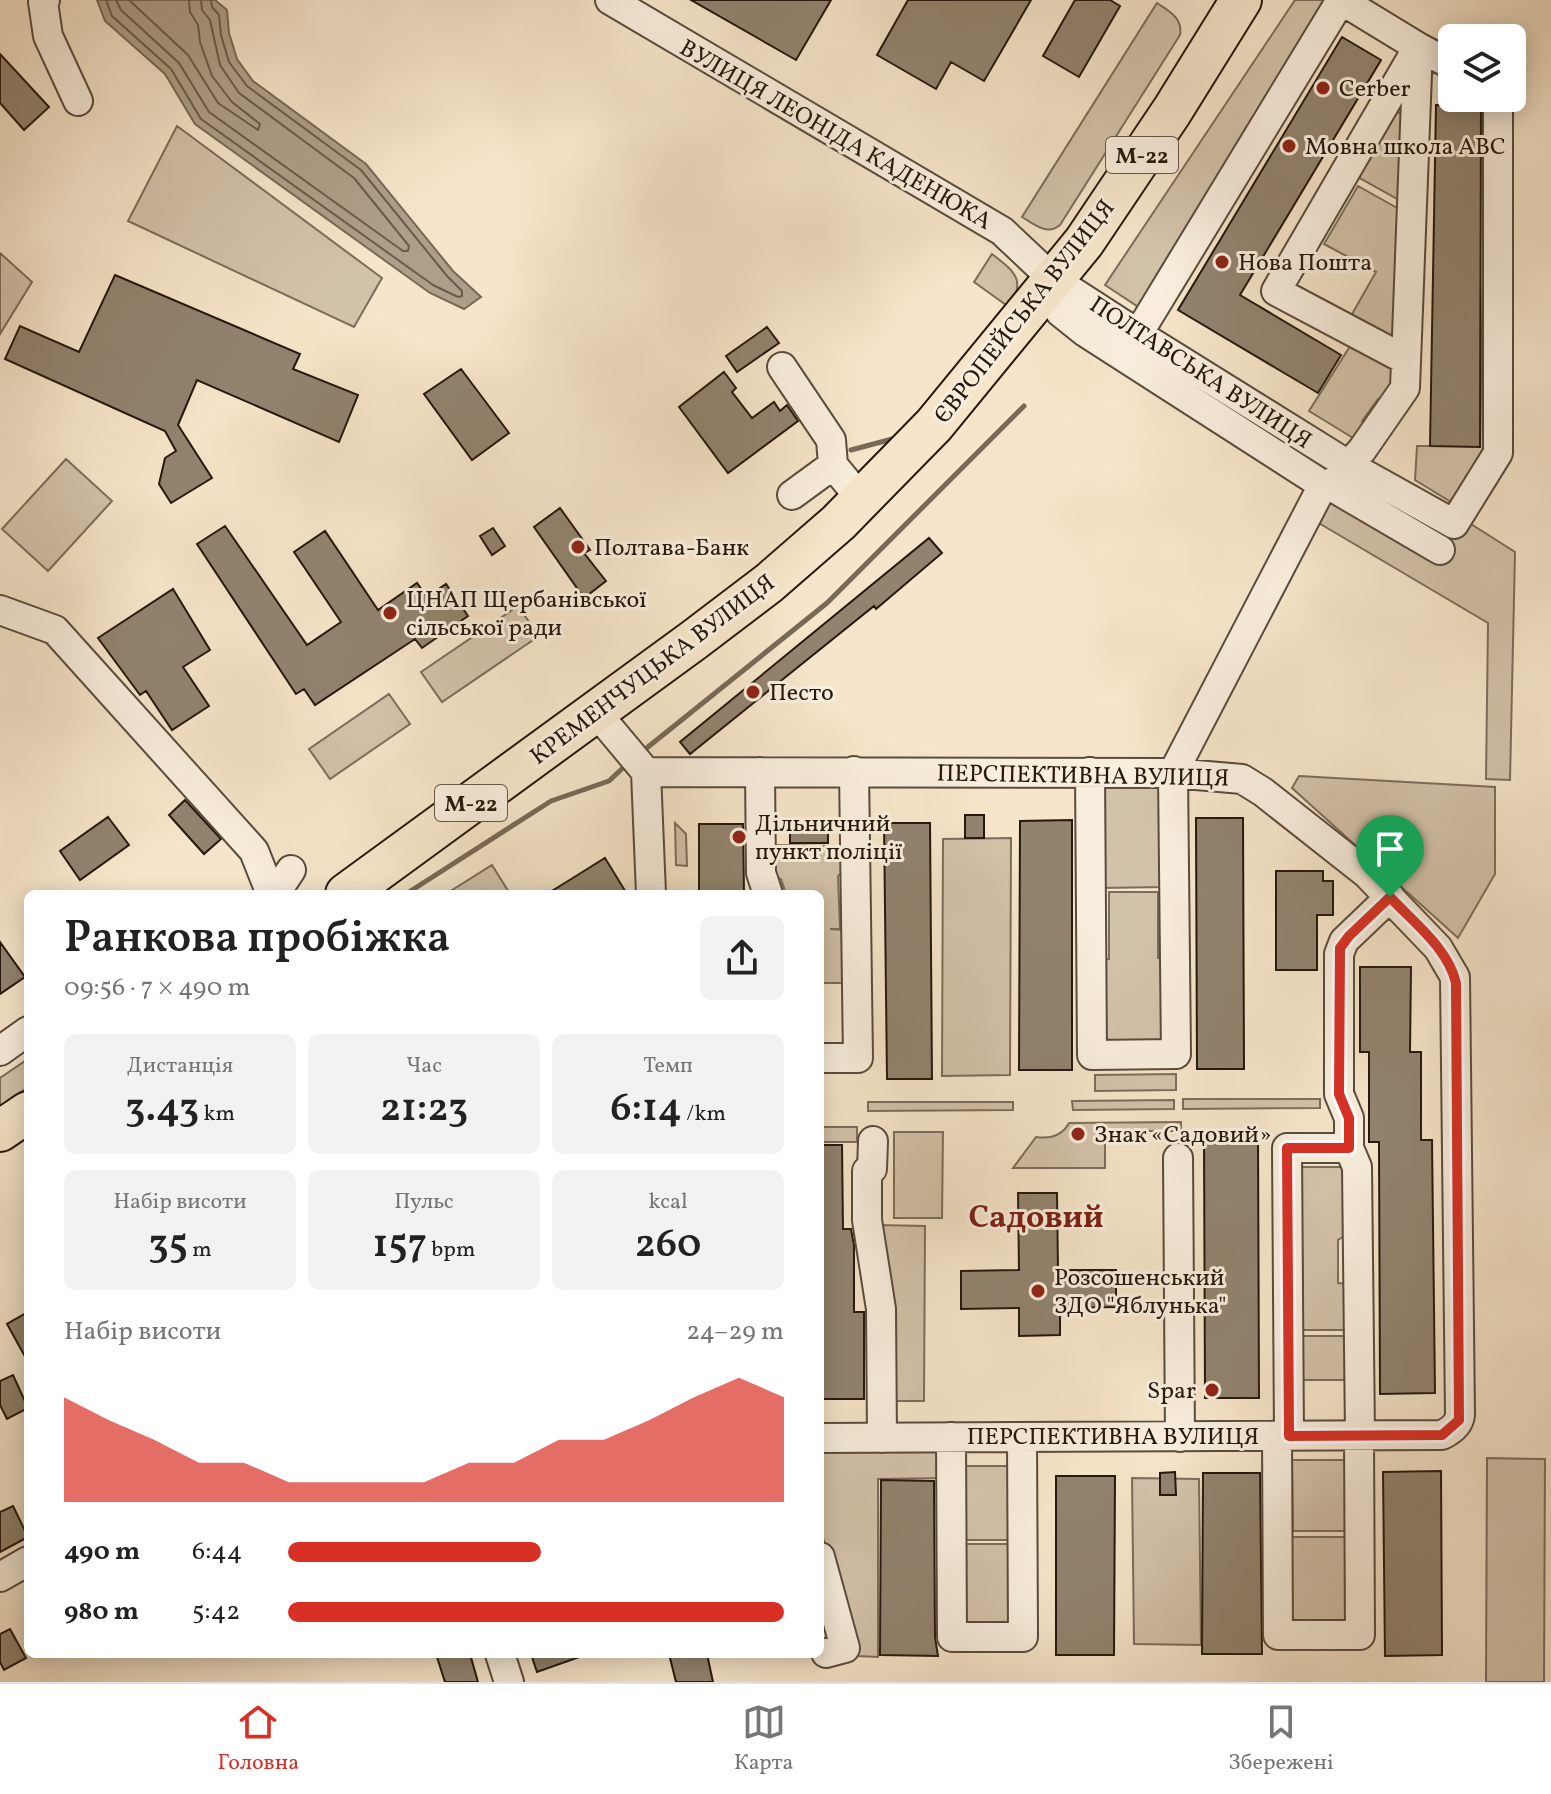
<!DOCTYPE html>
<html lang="uk">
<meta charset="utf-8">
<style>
:root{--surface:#fff;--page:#f2f2f2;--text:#222;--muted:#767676;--line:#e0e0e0;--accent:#d93025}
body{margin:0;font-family:Vollkorn,serif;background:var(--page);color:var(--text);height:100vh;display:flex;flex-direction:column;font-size:30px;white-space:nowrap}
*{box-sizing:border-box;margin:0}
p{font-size:26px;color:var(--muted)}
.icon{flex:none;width:44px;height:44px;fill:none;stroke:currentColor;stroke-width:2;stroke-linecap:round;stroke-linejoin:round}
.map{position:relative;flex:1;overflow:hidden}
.details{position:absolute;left:24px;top:890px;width:800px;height:768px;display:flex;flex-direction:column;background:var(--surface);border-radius:12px;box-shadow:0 4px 20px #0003}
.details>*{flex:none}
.tools{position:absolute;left:1438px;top:24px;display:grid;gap:16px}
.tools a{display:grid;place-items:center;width:88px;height:88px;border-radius:12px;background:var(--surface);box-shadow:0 4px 20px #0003;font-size:40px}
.pin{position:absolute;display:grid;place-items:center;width:68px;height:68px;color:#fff;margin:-82px -34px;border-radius:50% 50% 50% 0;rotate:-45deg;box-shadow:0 0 8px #0007}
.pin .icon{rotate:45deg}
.round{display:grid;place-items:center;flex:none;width:84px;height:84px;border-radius:12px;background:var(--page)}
.head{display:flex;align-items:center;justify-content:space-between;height:136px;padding:0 40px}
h1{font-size:44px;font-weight:600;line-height:60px}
.figures{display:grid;grid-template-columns:repeat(3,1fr);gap:12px;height:136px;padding:8px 40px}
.figures div{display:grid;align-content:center;border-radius:12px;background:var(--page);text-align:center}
.figures b{font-size:40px;font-weight:600}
.figures small{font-size:22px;font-weight:400}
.figures p{font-size:22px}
.chart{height:224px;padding:16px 40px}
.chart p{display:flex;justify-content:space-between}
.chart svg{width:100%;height:144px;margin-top:8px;fill:var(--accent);opacity:.7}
ul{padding:0 40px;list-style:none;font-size:26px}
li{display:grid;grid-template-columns:128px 96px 1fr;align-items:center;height:60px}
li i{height:20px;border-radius:10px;background:var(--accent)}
.menu{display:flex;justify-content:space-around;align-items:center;height:112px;border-top:2px solid var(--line);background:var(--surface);font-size:22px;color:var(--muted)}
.menu a{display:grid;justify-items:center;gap:4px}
.menu .current{color:var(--accent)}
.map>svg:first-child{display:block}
.green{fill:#d3c2aa;stroke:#7c6d5b;stroke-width:2}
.water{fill:#af9f89;stroke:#786957;stroke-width:2}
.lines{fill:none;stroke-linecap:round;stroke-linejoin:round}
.shore{stroke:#6a5c4a;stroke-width:2}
.stream{stroke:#786957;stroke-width:5}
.building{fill:#92836f;stroke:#26180c;stroke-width:2}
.minor-casing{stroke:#5a4b3c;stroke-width:32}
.highway-casing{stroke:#26180c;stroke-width:44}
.minor{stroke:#f9eedd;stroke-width:28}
.highway{stroke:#f6e5ca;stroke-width:40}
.route-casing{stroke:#fff;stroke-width:16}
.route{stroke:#d93025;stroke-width:10}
.poi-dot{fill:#8f2418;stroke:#f9eedd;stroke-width:3}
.labels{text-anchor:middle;stroke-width:6;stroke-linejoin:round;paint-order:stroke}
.shield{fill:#f9eedd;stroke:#65584b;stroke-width:2}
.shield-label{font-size:22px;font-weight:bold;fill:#26180c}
.poi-label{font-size:24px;fill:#26180c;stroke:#f9eedd;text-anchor:start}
.street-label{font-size:24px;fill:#26180c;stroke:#f9eedd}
.district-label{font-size:32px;font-weight:bold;fill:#7a1f14;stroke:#f9eedd}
</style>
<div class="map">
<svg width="1551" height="1682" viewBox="0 0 1551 1682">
<rect width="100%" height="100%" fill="#f6e5ca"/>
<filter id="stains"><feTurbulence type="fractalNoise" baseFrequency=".0025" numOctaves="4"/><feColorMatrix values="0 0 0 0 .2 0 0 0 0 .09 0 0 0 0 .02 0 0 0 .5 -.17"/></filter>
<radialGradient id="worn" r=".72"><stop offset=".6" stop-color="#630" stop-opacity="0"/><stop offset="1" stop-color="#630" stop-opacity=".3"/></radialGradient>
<path class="green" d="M1295 0H1331L1143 310 1105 285Z
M1157 3C1169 11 1183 18 1180 35L1060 225C1047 236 1034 224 1022 217Z
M1486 98 1494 453 1461 508 1415 480 1417 446H1480Z
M1394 111 1403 114 1401 201 1358 177Z
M177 126 382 278 354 327 128 221Z
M1358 186 1399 209 1400 344 1351 316 1376 272 1324 244Z
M0 253 32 282 0 334Z
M992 254C1014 271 1027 280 1009 307L974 282Z
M1354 340 1388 357 1396 372 1384 403 1378 399 1362 421 1369 426 1358 441 1309 411Z
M66 459 112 501 48 571 2 529Z
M1374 497 1463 519 1515 552 1510 780 1486 779 1488 623 1312 519 1328 499 1437 563 1448 544Z
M518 606 539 636 442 702 421 672Z
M389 694 410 724 330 779 309 749Z
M1299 776 1495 787V874L1458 938 1292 788Z
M1159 787 1165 887 1100 888 1102 788Z
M675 823 686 834 687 866 676 865Z
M1011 838 1010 1075 942 1076 943 839Z
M771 845 831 846V856H843V872L838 876 840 929H830L844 930 845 983H820V894H786L781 879 771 876Z
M492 865 510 894H446Z
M1109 892H1158V958H1166L1167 1043 1104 1047 1100 959H1109Z
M28 1059V1087L0 1107V1078Z
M1176 1074V1090L1095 1091V1075Z
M1183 1099H1320V1108L1183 1109Z
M1174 1100V1109L1073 1110 1072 1101Z
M1013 1102V1110L868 1111V1102Z
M1181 1122V1131H1105V1168H1013L1036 1137C1050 1139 1062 1136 1069 1123Z
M820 1127H857V1142H820Z
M894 1132H943L942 1218H894Z
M1296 1167H1345L1346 1235 1338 1240V1283L1346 1284 1347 1330H1297V1297L1303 1293 1302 1242Z
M878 1225 925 1226 924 1401H895Z
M1298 1336H1345V1380H1298Z
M941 1445 947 1478 878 1479V1657L856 1656 820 1527V1446Z
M1487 1458 1545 1459 1544 1682H1486Z
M1292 1460H1345L1346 1531H1293Z
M962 1466H1011L1012 1540H962Z
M1132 1478 1199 1479 1201 1645 1134 1644Z
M1287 1537H1349L1348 1623 1292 1624Z
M961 1544H1013L1012 1623 964 1624Z"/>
<path class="water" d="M97 0H215L227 10 229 33 237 59 253 81 366 164 453 271 481 297 464 309 430 293 195 124 165 74 105 21Z"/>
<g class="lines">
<path class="shore" d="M106 0 112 16 171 69 201 119 433 285 458 297 462 296V291L447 276 361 170 247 86 229 62 221 35 219 15 212 7 211 0
M116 0 121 10 179 63 209 112 403 251H408L409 246 354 178 239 93 220 65 210 20 202 10 201 0
M129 0 188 55 218 103 258 130 260 124 232 102 212 76 200 42 198 25 190 12 189 0"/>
<path class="stream" d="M851 450 896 438
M643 751 827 603 1024 406
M406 894 551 801 609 781 627 764"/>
</g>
<path class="building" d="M691 0H831L796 60Z
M908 0H1031L984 81 951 62 936 89 877 55Z
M1075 0H1110L1120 6 1079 77 1043 56Z
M1342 37 1381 60 1240 295 1341 355 1318 393 1178 310Z
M0 54 49 107 24 130 0 103Z
M1436 105 1481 106 1480 447 1430 446Z
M115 275 300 354 293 369 358 395 339 442 197 380 178 425 212 478 171 503 159 484 165 458 176 451 165 431 5 359 20 326 79 352Z
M767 327 779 343 737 372 726 356Z
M461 369 509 433 472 460 424 394Z
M724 372 736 388 732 392 752 418 774 402 780 411 787 405 798 421 728 473 679 407Z
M560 508 590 550 584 553 606 581 584 598 534 527Z
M225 526 307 645 341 622 294 552 325 531 378 610 417 583 427 597 446 584 468 616 422 648 415 639 315 705 304 689 296 694 197 544Z
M493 528 505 546 492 555 480 536Z
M929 538 942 553 876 609 874 606 690 754 680 742Z
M173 589 210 650 183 667 209 706 172 730 146 691 140 695 98 638Z
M185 800 221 839 204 854 169 815Z
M965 815H984V838H965Z
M108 817 129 845 80 880 60 851Z
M1196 818H1243L1244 1069H1197Z
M1072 820V1070H1019L1020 821Z
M884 823H930L932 1079H887Z
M699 824H743L744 894H699Z
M790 825H828V843H790Z
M605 858 627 894H547L568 881Z
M1276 871H1323V881H1333V915H1317V970H1276Z
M0 942 25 977 0 994Z
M1360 967H1411L1410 1052H1421V1140H1432L1435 1393 1380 1394 1379 1142H1369V1052H1360Z
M1258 1137 1259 1398H1205L1204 1138Z
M820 1145H842L843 1229H851L854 1245V1312H864V1399H820Z
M1018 1193H1057L1058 1270H1116V1307L1060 1308V1335L1019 1336V1308L961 1309V1271L1019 1270Z
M28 1312V1362L7 1324Z
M13 1375 28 1408 7 1419 0 1405V1381Z
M1441 1471 1442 1655 1385 1656 1383 1472Z
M1175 1472 1176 1495H1160V1473Z
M1203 1473H1260L1262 1654H1202Z
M1056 1476H1115L1114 1655H1056Z
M881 1480 934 1481 935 1637 938 1656 880 1655Z
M13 1506 28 1537 0 1552V1512Z
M10 1629 26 1658 4 1670 0 1662V1634Z
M436 1654H470L478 1682H445Z
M531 1654H582V1656L537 1672Z
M669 1654H707L713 1682H676Z"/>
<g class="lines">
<g class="minor-casing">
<path id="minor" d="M45 0 43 2 48 36 78 101
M610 0 1002 231 1053 279 1138 334 1350 466 1454 524 1498 453V98
M1341 0 1418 47 1276 291 1406 360
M1053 279 1060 312 1085 332 1323 485 1334 488 1440 550
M1138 334 1341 0
M782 367 831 440 833 465 861 499
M1338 477 1362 450 1405 388 1418 47 1452 65
M792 495 833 465
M0 610 55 630 254 851 271 894
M595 711 646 772 651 894
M646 772 1173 773 1242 779 1263 792 1367 874 1438 948 1455 977 1460 1415C1459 1425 1450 1431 1442 1435L820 1438
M760 772 761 873 768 894
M1090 772 1092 1055 1176 1054 1173 773 1323 485
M275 894 291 870
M0 1051 28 1031
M820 1058H858L854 771
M873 1141 872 1169 867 1171V1220L881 1309 882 1438
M1178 1158 1180 1437
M1360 1435 1357 1167 1349 1148V1118L1339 1094V954L1344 941 1390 897
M1277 1436 1278 1635H1360L1359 1435
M1289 1436 1287 1148H1349
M951 1437 952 1637H1023L1022 1437
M820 1557 845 1648 826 1653
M0 1577 28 1561
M500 1654 509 1682"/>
</g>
<g class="highway-casing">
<path id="highway" d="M346 894 694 640 769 583 838 523 934 425 1084 242 1172 111 1241 0
M0 1131 28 1112"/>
</g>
<use href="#minor" class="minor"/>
<use href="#highway" class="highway"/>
</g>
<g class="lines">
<g class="route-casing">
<path id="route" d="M1390 897C1413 922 1448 948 1456 983L1459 1420 1442 1435 1289 1436 1287 1148H1349V1118L1339 1094 1340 948 1349 936Z"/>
</g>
<use href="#route" class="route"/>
</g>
<g class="poi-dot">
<circle cx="1323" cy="88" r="8"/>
<circle cx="1289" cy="146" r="8"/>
<circle cx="1222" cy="262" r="8"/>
<circle cx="578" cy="547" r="8"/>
<circle cx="390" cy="613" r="8"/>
<circle cx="753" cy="692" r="8"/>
<circle cx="739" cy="837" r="8"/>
<circle cx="1078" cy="1134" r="8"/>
<circle cx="1038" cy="1291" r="8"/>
<circle cx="1212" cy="1390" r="8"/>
</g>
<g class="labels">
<g class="shield">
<rect x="1106" y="137" width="72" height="36" rx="6"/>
<rect x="435" y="785" width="72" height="36" rx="6"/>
</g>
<g class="shield-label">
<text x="1142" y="163">М-22</text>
<text x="471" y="811">М-22</text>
</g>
<g class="poi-label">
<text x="1339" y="96">Cerber</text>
<text x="1305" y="154">Мовна школа ABC</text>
<text x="1238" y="270">Нова Пошта</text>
<text x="594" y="555">Полтава-Банк</text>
<text x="406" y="607">ЦНАП Щербанівської<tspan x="406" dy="28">сільської ради</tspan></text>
<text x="769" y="700">Песто</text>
<text x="755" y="831">Дільничний<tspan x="755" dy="28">пункт поліції</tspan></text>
<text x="1094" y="1142">Знак «Садовий»</text>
<text x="1054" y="1285">Розсошенський<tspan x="1054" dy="28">ЗДО "Яблунька"</tspan></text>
<text x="1196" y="1398" text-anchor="end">Spar</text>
</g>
<g class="street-label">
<text transform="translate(836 134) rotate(30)" y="8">ВУЛИЦЯ ЛЕОНІДА КАДЕНЮКА</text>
<text transform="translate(1024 311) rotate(-52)" y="8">ЄВРОПЕЙСЬКА ВУЛИЦЯ</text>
<text transform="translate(1201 372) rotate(33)" y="8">ПОЛТАВСЬКА ВУЛИЦЯ</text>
<text transform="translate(652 669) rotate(-37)" y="8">КРЕМЕНЧУЦЬКА ВУЛИЦЯ</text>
<text transform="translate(1083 775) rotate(1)" y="8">ПЕРСПЕКТИВНА ВУЛИЦЯ</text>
<text x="1113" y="1444">ПЕРСПЕКТИВНА ВУЛИЦЯ</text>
</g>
<g class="district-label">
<text x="1036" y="1227">Садовий</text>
</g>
</g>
<rect width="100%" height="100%" filter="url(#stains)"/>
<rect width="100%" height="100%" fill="url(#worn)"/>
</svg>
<div class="tools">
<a><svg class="icon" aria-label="layers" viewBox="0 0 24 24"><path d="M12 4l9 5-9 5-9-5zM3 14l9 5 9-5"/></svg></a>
</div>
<div class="pin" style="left:1390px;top:897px;background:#1e9e55"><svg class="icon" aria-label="arrive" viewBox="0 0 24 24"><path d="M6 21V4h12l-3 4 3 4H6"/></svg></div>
<section class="details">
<div class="head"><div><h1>Ранкова пробіжка</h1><p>09:56 · 7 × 490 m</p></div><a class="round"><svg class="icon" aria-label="share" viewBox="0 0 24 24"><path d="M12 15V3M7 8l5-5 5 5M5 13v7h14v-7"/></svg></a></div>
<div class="figures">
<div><p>Дистанція</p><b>3.43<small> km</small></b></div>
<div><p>Час</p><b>21:23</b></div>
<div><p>Темп</p><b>6:14<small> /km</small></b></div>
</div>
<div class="figures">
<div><p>Набір висоти</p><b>35<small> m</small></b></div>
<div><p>Пульс</p><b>157<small> bpm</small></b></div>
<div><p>kcal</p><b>260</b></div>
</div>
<div class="chart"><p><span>Набір висоти</span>24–29 m</p>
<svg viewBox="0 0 160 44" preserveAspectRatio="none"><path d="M0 44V12L10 19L20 25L30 32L40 32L50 38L60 38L70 38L80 38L90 32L100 32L110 25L120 25L130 19L140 12L150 6L160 12V44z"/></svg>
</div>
<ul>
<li><b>490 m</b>6:44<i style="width:51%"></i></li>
<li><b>980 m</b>5:42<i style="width:100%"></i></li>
</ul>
</section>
</div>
<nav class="menu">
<a class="current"><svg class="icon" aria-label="home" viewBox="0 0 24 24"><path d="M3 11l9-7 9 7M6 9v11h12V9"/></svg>Головна</a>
<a><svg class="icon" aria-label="map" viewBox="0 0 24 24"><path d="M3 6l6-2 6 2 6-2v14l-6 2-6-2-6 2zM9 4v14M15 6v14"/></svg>Карта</a>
<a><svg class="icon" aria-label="saved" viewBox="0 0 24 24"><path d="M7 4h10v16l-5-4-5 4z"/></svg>Збережені</a>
</nav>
